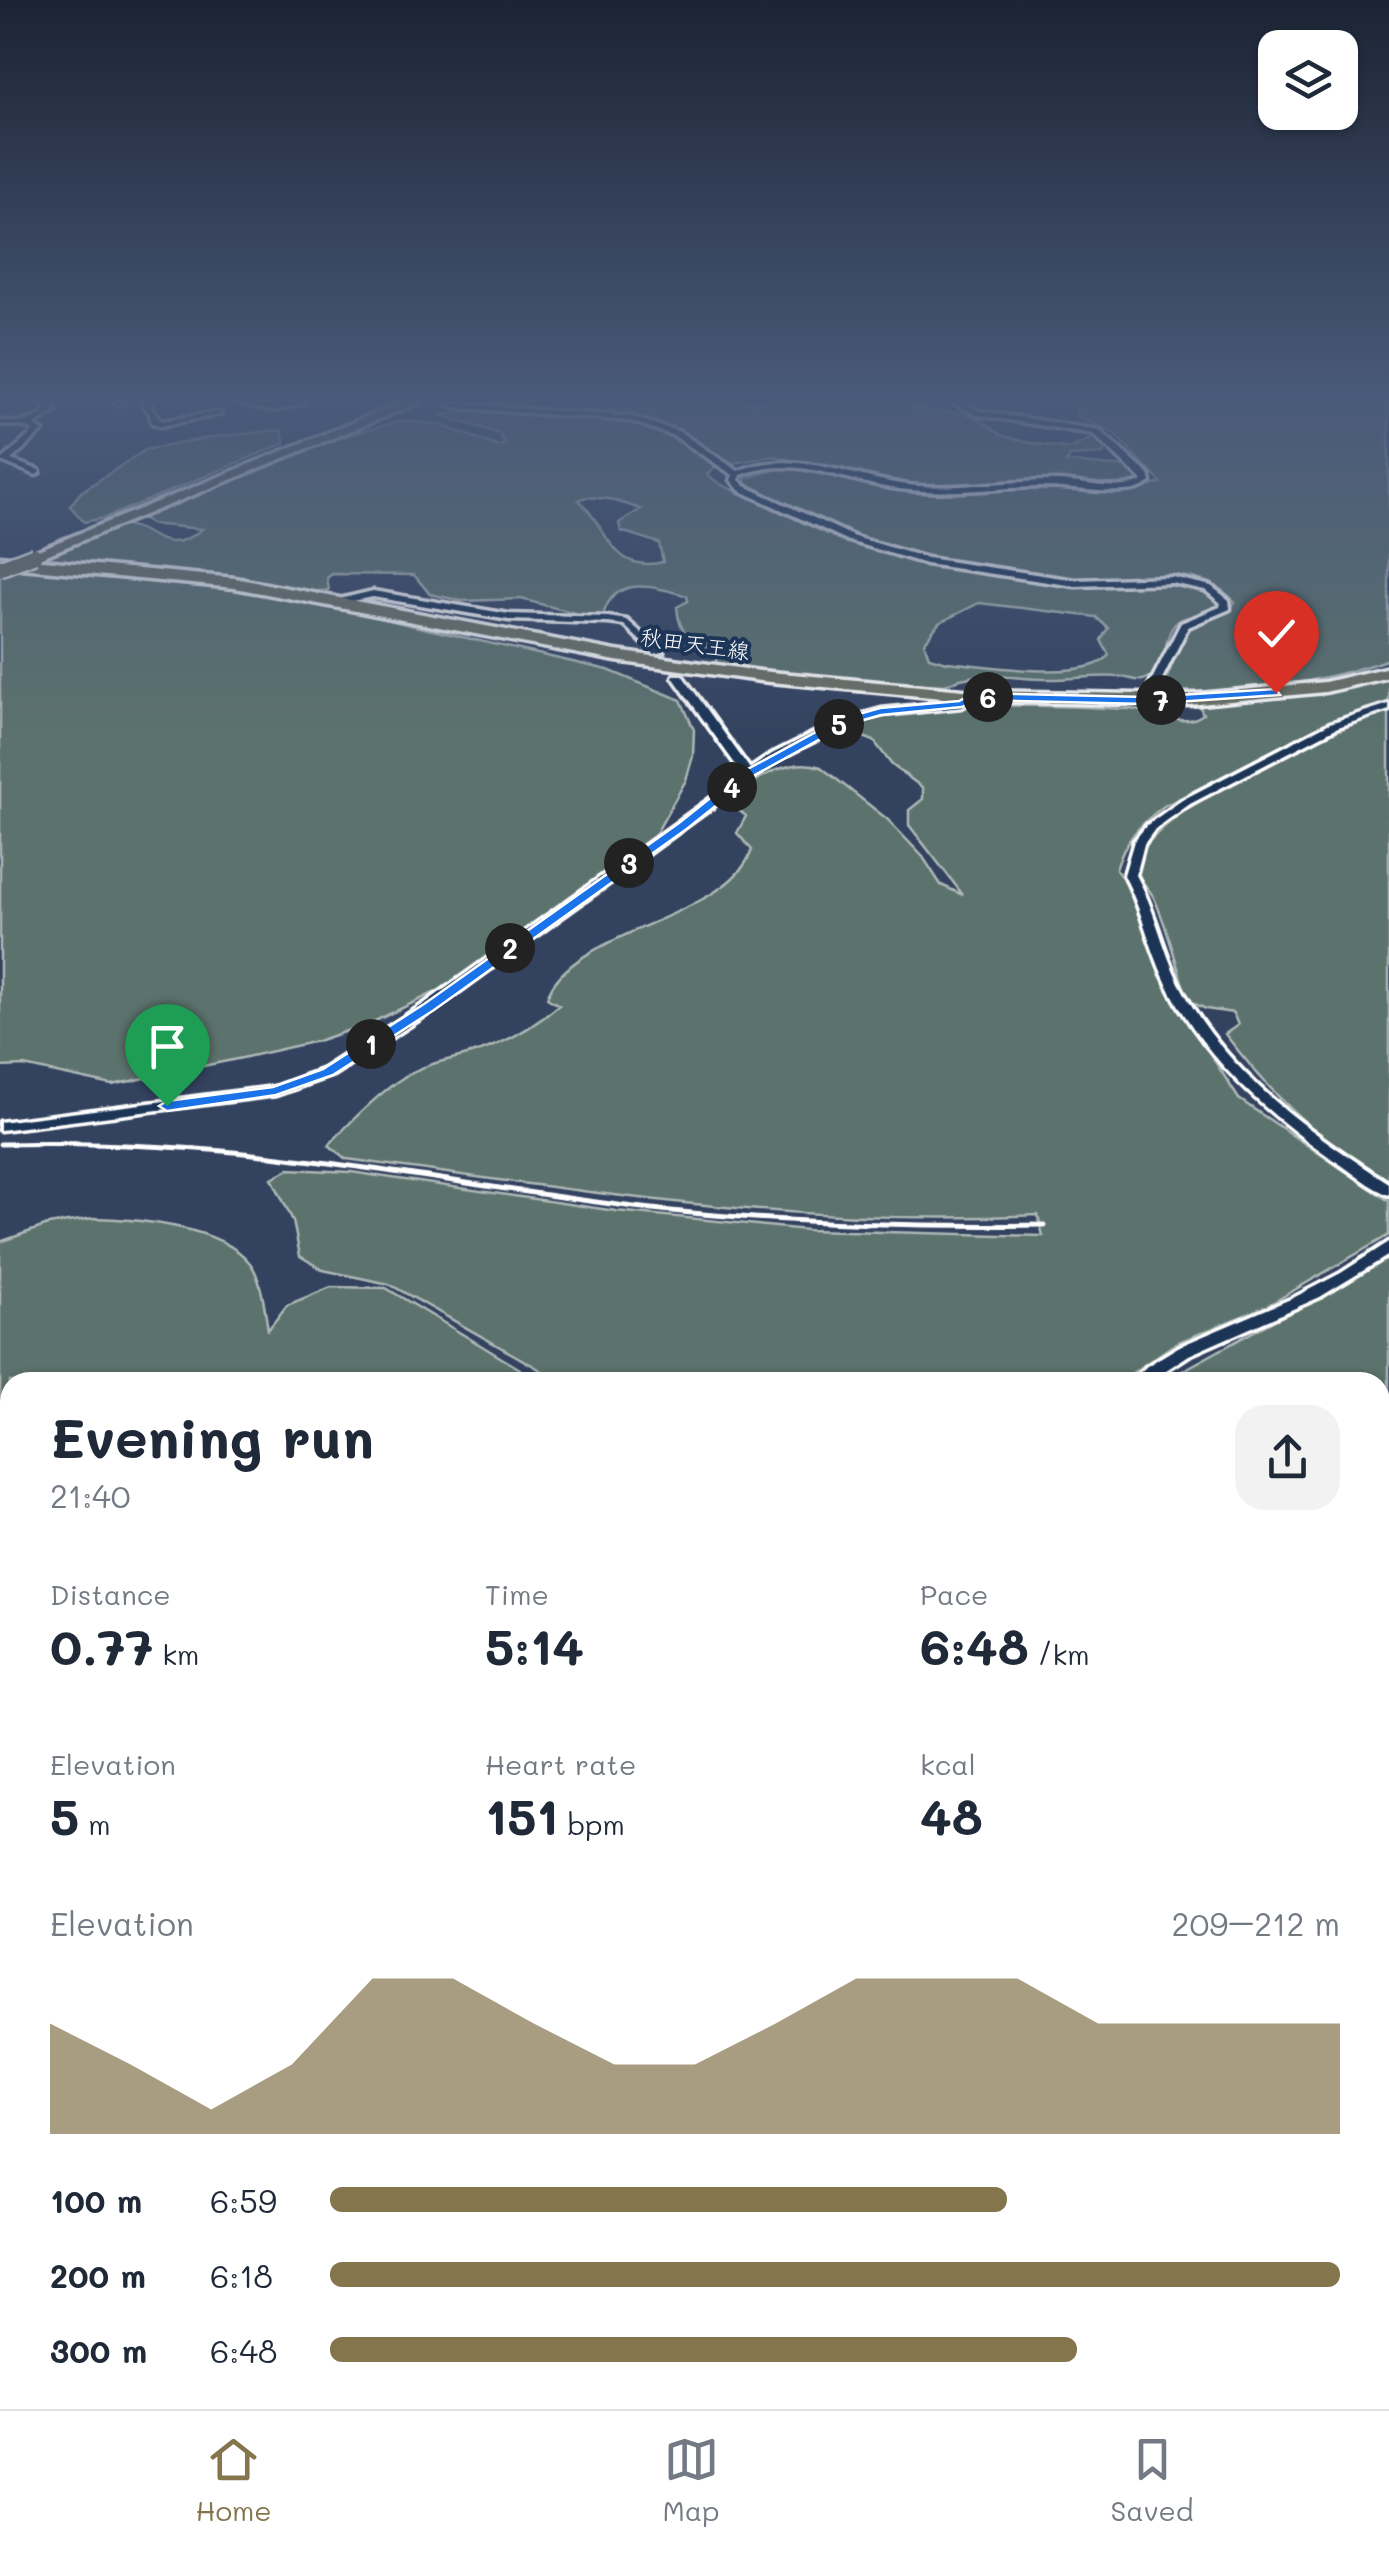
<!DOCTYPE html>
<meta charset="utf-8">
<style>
:root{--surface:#fff;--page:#f2f2f3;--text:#1f2937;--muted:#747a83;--line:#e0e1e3;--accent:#84754c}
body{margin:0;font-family:Mali,"Klee One",sans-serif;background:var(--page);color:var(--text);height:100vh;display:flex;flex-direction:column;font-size:38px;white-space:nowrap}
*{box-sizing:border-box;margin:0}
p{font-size:32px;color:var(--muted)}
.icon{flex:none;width:55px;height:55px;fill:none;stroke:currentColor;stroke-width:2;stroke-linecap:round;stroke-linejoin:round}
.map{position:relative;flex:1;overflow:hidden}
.side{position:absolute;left:0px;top:1372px;width:1390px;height:1038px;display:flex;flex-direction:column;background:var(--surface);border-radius:30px 30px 0 0;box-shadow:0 2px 8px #0004}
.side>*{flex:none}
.tools{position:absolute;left:1258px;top:30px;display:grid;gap:20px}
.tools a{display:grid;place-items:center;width:100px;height:100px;border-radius:20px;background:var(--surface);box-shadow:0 2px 8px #0004;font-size:50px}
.pin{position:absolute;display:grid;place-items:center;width:85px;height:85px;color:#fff;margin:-102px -42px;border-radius:50% 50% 50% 0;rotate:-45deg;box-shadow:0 0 10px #0007}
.pin .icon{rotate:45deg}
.km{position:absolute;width:50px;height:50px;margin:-25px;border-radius:50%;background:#222;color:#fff;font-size:28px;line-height:50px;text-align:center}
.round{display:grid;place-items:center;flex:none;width:105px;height:105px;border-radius:30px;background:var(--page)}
.summary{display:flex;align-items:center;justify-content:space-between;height:170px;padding:0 50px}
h1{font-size:55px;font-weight:700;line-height:75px}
.stats{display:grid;grid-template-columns:repeat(3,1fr);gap:15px;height:170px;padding:10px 50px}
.stats div{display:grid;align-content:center}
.stats b{font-size:50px;font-weight:700}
.stats small{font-size:28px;font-weight:400}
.stats p{font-size:28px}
.chart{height:280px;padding:20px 50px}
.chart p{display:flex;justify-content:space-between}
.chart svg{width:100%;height:180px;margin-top:10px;fill:var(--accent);opacity:.7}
ul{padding:0 50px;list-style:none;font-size:32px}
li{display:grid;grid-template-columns:160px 120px 1fr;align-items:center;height:75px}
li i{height:25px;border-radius:12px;background:var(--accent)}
.menu{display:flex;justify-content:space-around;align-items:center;height:140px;border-top:2px solid var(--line);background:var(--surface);font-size:28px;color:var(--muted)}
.menu a{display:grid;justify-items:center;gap:5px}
.menu .active{color:var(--accent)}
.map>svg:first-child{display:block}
.green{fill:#5c726d;stroke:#aeb8b6;stroke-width:2.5;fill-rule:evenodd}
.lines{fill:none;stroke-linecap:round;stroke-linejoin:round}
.minor-tunnel{stroke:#525e77;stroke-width:9;stroke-dasharray:9 5;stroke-linecap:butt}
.minor-casing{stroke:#fff;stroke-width:7}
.primary-casing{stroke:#fff;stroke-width:7}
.trunk-casing{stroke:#fff;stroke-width:7}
.minor{fill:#1d3557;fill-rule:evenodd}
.primary{fill:#6a7165;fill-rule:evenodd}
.trunk{fill:#6a7165;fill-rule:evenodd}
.rail{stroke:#fff;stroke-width:5}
.trunk-bridge-casing{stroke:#fff;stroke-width:20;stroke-linecap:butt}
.trunk-bridge{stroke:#6a7165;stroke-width:15}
.route{fill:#1a73e8;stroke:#fff;stroke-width:2.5}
.labels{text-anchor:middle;stroke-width:8;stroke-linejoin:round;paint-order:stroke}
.far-street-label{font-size:22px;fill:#fff;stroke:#1d3557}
</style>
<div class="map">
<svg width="1389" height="2409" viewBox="0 0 1389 2409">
<rect width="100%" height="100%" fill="#33425f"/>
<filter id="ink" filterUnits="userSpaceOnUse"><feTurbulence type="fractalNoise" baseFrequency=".01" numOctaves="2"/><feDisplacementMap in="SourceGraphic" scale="20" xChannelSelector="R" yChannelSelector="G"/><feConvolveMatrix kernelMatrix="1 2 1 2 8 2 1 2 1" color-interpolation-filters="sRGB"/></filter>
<g filter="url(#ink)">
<path class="green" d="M648 402H940L912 408 973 415 1001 435 1025 442 1069 449 1093 438 1106 447 1103 454 1070 456 1066 462 1127 467 1143 480 1123 485 1041 480 916 486 773 456 730 464 674 429 641 419 591 411 634 410Z
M1072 402H1389V659C1320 683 1247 694 1174 691L1164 684C1172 668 1178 645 1188 631 1200 615 1223 622 1235 602 1199 559 1130 581 1082 580 1014 578 935 565 871 543 828 528 786 504 746 483L745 478 778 469 800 470 883 488 1135 491 1161 483 1113 432 1078 417Z
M477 410 632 421 681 439 717 465 707 475 722 485C775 509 829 537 885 553 939 569 996 575 1051 583 1107 591 1165 570 1217 597L1219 610C1207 614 1185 615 1176 623 1161 638 1169 673 1143 680 1136 682 1128 677 1120 677 1098 675 1074 679 1051 679 1015 680 978 668 945 685L840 679 720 664 716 662 717 650C691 641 679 636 677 607L688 601 687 596C656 586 613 574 603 616L590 617 521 599 462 601 430 594 414 575 332 574 327 578 329 590 310 592 242 580 47 561 44 557C68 547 98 528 124 526 151 524 162 561 202 529L150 524 140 516 348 435 402 421 438 424 497 446 505 445 500 434 441 415ZM586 497 609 499 641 509 619 523 621 531 659 543 663 562C611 574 610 530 579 500ZM979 603 1096 617 1108 628 1101 640 1109 655C1090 683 980 665 947 662L929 657 924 643 939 623Z
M281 430 285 443 105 518 84 522 70 506 81 492 145 450 213 437Z
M20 569 269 593 608 670 681 700 694 730 693 756 686 780 646 851 630 872 507 958 373 1022 317 1041 242 1058 112 1085 24 1066 0 1067V576Z
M1389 677V702L1330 721 1164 806C1140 824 1124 841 1116 870L1135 895 1159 974 1239 1099 1389 1201V1235L1267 1306 1176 1343 1119 1382H562L389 1284 323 1270 300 1256 293 1221 272 1178 289 1169 351 1172 616 1211 807 1230 1043 1236 1038 1215C802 1228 578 1190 346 1159L329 1145C351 1121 377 1094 404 1077 427 1062 453 1060 478 1052 507 1042 536 1025 559 1005L547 998C568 930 728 920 752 850L737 833 746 816 725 800C752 783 787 755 821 767L887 819 923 857 941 885 963 895 909 825V810L923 799V788L892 765 874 741 843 729C927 698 1040 705 1129 709 1154 711 1183 730 1203 714L1199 705 1207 703Z
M1389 710V1181C1317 1139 1275 1099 1225 1034L1238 1025 1233 1013 1206 1009 1188 1001C1177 968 1169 930 1154 898 1150 890 1140 881 1138 872 1125 817 1345 726 1389 710Z
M94 1218C137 1219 221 1226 250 1263 262 1278 265 1312 268 1330L287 1305 331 1287 386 1288 520 1369V1382H10V2400H240L244 2409H0V1242L48 1225Z
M1389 1257V1485L1380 1483V1382H1162Z
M1380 1491 1389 1493V1810L1380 1796Z
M1380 1907H1389V2409H668L666 2400H1380Z"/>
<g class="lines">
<path class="minor-tunnel" d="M408 402 452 405"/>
<g class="minor-casing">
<path id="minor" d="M39 402H48L56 411 34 425 43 431 11 460 39 470 40 472 36 475 1 461 34 431 26 427 0 424V420C19 425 31 422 47 411Z
M115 402H123L118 405Z
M144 402H152L150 405 162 421 217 412 221 414 161 426 152 423 150 414 142 405Z
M233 402 275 407 291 402H305L275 411Z
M951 402H962L979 411 1099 430 1149 475 1151 482C1143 488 1133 491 1123 491 1095 493 1066 486 1038 487 992 488 945 495 899 489 843 482 796 453 741 475L739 480 745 486 855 537 927 558 1075 580 1172 577 1211 586 1229 600 1230 609 1188 627 1150 703 1141 701 1181 623 1220 607 1221 603 1205 590 1172 583 1075 586 926 564 849 541 739 490 731 480 733 475 674 436 631 421 452 407 448 405 452 403 632 417 680 432 738 471C798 446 858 482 919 486 966 489 1012 480 1059 481 1086 482 1117 493 1143 481L1093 434 977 415Z
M373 591 509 614 608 617 627 620 663 652 654 654 624 625 608 623 509 620 373 597 336 604 331 601Z
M674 675H682L750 769 772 754 838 721 881 709 959 701 974 693 979 696 962 707 882 715 846 725 780 758 434 1010 333 1075 276 1095 0 1130V1122L274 1087 323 1069 424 1004 743 775 673 677Z
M1389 704V710L1338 727 1190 804 1155 829 1144 844 1136 875C1155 909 1162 948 1179 983 1225 1073 1306 1130 1389 1183V1195C1371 1188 1353 1173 1337 1162 1267 1114 1204 1059 1166 982 1149 947 1142 909 1124 875L1134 841 1147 825 1182 800 1330 723Z
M1389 1242V1255L1320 1297 1189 1355 1148 1382H1130L1147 1366 1178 1347 1293 1298 1341 1273Z
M1380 1840 1389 1846V1874L1380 1868Z"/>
</g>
<g class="primary-casing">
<path id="primary" d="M0 556 235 578 616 651 760 671 974 691 1189 695 1325 682 1389 667V677L1325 692 1189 705 974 701 760 681 616 661 235 588 0 566Z"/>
</g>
<g class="trunk-casing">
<path id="trunk" d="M403 402H421L39 558 26 555Z"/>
</g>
<use href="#minor" class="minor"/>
<use href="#primary" class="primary"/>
<use href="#trunk" class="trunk"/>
<path class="rail" d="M0 1144C97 1142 192 1146 288 1158 404 1171 519 1193 634 1207 771 1223 907 1227 1044 1225"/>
<g class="trunk-bridge-casing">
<path id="trunk-bridge" d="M0 568 34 555"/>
</g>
<use href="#trunk-bridge" class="trunk-bridge"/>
</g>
</g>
<linearGradient id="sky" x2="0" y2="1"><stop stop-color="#1c2434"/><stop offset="0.54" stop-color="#4a5a7a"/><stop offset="1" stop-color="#4a5a7a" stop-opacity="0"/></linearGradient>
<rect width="1389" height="740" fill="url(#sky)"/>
<path class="route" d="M1276 689 1280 695 1146 704 976 700 962 707 881 715 846 725 753 776 688 828 434 1010 333 1075 276 1095 167 1111 159 1106 167 1101 273 1087 323 1069 424 1004 679 823 744 771 838 720 880 708 959 701 974 693 1146 697Z"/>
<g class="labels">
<g class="far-street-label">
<text transform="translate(695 644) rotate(8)" y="8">秋田天王線</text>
</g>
</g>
</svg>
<div class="tools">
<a><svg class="icon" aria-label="layers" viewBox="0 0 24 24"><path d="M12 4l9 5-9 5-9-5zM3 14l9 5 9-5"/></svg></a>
</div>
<div class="pin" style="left:167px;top:1106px;background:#1e9e55"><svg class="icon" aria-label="arrive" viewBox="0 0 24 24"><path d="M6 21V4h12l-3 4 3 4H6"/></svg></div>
<div class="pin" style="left:1276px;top:693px;background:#d93025"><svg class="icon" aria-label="check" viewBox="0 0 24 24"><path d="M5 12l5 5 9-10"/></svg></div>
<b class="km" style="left:371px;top:1044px">1</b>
<b class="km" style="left:510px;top:948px">2</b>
<b class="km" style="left:629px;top:863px">3</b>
<b class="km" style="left:732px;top:787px">4</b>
<b class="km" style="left:839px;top:724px">5</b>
<b class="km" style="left:988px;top:697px">6</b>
<b class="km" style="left:1161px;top:700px">7</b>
<section class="side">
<div class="summary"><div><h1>Evening run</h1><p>21:40</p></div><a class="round"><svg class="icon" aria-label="share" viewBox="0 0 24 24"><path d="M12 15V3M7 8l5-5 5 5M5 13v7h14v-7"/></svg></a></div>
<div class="stats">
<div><p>Distance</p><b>0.77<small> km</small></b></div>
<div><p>Time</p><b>5:14</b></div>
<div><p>Pace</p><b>6:48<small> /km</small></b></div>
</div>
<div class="stats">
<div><p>Elevation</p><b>5<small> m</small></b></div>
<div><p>Heart rate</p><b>151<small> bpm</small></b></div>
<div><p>kcal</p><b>48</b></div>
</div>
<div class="chart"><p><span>Elevation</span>209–212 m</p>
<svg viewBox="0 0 160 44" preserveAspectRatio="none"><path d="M0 44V17L10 27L20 38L30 27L40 6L50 6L60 17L70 27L80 27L90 17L100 6L110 6L120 6L130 17L140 17L150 17L160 17V44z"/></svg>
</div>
<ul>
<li><b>100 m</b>6:59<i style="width:67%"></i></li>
<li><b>200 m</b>6:18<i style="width:100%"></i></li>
<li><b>300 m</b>6:48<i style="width:74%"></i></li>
</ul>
</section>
</div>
<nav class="menu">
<a class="active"><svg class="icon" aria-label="home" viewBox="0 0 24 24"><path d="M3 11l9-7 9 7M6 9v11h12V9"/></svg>Home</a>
<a><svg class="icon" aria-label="map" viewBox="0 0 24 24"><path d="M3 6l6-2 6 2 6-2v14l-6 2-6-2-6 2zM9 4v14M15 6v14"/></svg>Map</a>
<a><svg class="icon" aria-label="saved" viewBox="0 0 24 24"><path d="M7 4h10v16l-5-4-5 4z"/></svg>Saved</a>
</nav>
